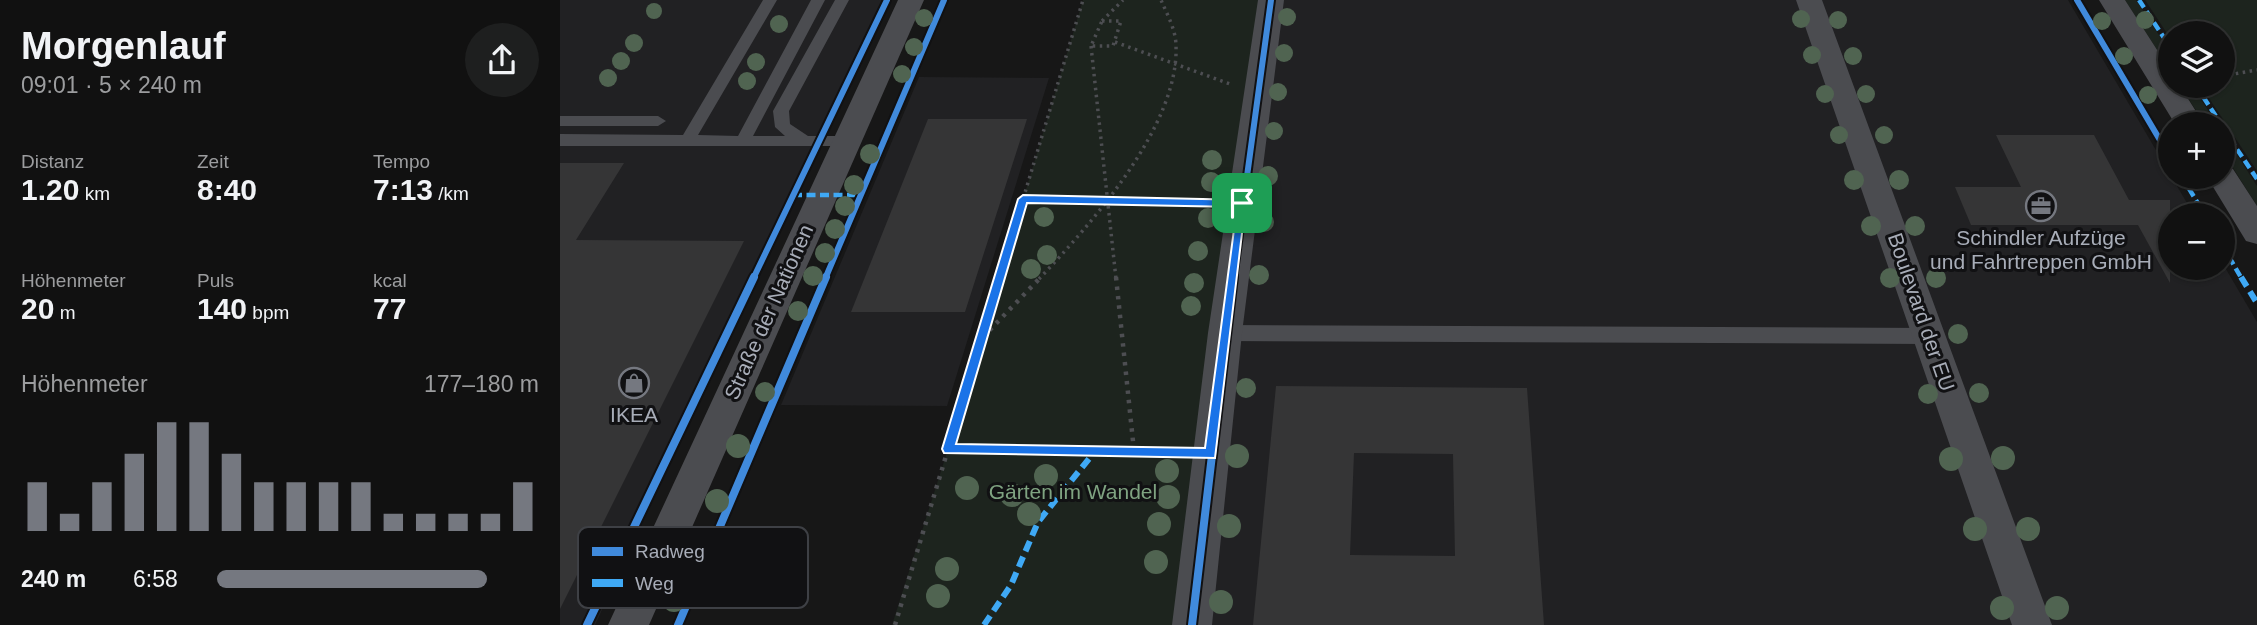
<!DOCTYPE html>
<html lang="de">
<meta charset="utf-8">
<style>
:root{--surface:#111;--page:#1e1f1f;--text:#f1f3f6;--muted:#9c9d9f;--line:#303131;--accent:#757880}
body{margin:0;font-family:Helvetica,sans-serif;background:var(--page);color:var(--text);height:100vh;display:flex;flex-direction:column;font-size:26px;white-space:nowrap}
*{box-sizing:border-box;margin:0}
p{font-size:23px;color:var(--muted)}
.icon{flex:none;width:38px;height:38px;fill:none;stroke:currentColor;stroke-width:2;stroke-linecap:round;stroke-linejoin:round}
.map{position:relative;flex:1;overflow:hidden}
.panel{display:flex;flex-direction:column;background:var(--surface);width:560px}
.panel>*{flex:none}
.buttons{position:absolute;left:1598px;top:21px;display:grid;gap:14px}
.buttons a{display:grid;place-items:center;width:77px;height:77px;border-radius:50%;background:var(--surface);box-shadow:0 2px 5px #0004,0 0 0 2px var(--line);font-size:35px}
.pin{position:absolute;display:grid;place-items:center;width:60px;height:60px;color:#fff;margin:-30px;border-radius:14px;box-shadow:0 4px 10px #0006}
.round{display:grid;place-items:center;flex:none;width:74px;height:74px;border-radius:37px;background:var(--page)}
.headline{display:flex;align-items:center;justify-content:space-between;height:119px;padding:0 21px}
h1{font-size:38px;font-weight:700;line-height:52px}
.metrics{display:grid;grid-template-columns:repeat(3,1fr);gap:10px;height:119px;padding:7px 21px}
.metrics div{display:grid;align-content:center}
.metrics b{font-size:30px;font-weight:700}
.metrics small{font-size:19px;font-weight:400}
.metrics p{font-size:19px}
.chart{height:196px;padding:14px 21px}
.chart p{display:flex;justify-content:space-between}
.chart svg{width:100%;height:126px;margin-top:7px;stroke:var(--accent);stroke-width:6}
ul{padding:0 21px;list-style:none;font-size:23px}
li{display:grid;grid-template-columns:112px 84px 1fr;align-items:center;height:52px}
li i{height:18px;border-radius:9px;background:var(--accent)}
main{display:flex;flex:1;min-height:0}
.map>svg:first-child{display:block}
.built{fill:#212123}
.green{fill:#1d241e}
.building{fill:#353536;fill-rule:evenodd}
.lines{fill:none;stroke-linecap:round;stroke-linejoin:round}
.path-far1{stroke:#4d4e52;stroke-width:3.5;stroke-dasharray:2.5 4.5;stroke-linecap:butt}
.path{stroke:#4d4e52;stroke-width:4.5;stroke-dasharray:3.5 6;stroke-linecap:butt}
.service{fill:#4b4c50;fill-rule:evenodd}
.minor{fill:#4b4c50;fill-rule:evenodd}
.quiet-far1{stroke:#3fa9f5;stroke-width:4.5;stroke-dasharray:9 4.5;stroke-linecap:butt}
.quiet{stroke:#3fa9f5;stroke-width:6;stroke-dasharray:11 6;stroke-linecap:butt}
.cycleway-far1-casing{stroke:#111113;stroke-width:10}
.cycleway-casing{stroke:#111113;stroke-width:12}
.cycleway-far1{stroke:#408adc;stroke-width:6}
.cycleway{stroke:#408adc;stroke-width:8}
.tree{fill:#506451}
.route{fill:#1a73e8;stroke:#fff;stroke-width:2;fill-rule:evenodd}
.labels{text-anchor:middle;stroke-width:6;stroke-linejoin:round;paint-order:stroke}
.poi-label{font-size:21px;fill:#a8adb8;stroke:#111113}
.street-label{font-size:21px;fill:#a8adb8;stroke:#111113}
.park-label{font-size:21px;fill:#7fa381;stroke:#111113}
.key{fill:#111113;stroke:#3e4045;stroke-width:2}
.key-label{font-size:19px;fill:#a8adb8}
</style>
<main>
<section class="panel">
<div class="headline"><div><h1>Morgenlauf</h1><p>09:01 · 5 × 240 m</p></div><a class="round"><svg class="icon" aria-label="share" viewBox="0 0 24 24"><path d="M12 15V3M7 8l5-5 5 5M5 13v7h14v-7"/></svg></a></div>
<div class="metrics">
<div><p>Distanz</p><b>1.20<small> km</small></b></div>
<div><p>Zeit</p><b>8:40</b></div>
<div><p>Tempo</p><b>7:13<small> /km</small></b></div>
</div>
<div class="metrics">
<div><p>Höhenmeter</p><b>20<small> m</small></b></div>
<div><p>Puls</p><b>140<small> bpm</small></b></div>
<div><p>kcal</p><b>77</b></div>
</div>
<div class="chart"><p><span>Höhenmeter</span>177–180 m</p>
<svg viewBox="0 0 160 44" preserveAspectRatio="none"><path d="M5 44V27M15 44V38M25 44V27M35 44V17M45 44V6M55 44V6M65 44V17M75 44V27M85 44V27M95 44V27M105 44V27M115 44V38M125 44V38M135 44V38M145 44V38M155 44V27"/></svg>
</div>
<ul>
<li><b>240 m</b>6:58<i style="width:84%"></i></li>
</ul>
</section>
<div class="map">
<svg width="1697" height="625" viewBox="0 0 1697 625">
<rect width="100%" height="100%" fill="#171717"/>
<path class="built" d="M0 0H322L35 625H0Z
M711 0H1508L1634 215H1610V268H1662L1663 264 1697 322V625H632Z
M359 77 489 78 387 406 221 405Z"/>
<path class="green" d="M523 0H711L632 625H332L388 449Z
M1565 0H1576L1610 52V70Z
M1585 0H1697V171L1641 86H1662V33H1610V38Z
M1620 86H1632L1657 124H1645Z
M1663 133 1697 186V206L1663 152Z"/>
<path class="building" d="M368 119H467L405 312H291Z
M1436 135H1534L1569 200H1610V283L1578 225H1411L1395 187H1461Z
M0 163H64L16 240 184 241 0 609Z
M716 386 967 388 984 625H693ZM794 453 893 454 895 556 790 555Z"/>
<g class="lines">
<path class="path-far1" d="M542 21 563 0
M542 21H561L553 46H531Z
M555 42 670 84
M531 46 556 279
M1662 76 1697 70
M463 199 655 202
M439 279 523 0
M479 279C531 224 619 126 616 46 616 30 607 14 601 0"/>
<path class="path" d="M556 277 574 451
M423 337 481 277
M388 449 619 452
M335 625 440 277"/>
<path class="service" d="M203 0H217L138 135 178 136 251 0H265L193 136H225L215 127 213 111 275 0H289L229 111 230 124 248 136H289L294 138 297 142 294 146H0V134L123 135Z
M0 116H98L106 121 98 126H0Z
M665 325 1369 328 1375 331 1378 336 1375 341 1369 344 665 341 659 338 656 333 659 328Z"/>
<path class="minor" d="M338 0H364L89 625H48Z
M698 0H724L682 333 652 625H612L648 333Z
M1236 0H1262L1492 625H1452Z
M1539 0H1565L1610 70V86H1620L1644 124H1615Z
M1662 166 1673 169 1697 206V244L1686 241 1647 177H1662Z"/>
<path class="quiet-far1" d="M1579 0 1610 47
M1636 86 1661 124
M1662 127 1697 179
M1622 177 1645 215
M233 195H302
M1662 245 1682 279"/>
<path class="quiet" d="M1681 277 1697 303
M424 625 451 585 478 522 536 450"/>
<g class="cycleway-far1-casing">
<path id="cycleway-far1" d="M1517 0 1610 157
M193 279 327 0
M265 279 384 0
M673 279 711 0"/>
</g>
<g class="cycleway-casing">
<path id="cycleway" d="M27 625 194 277
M118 625 266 277
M632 625 673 277"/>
</g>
<use href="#cycleway-far1" class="cycleway-far1"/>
<use href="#cycleway" class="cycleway"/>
</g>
<g class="tree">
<circle cx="94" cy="11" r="8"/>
<circle cx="727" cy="17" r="9"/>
<circle cx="364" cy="18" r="9"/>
<circle cx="1241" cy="19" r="9"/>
<circle cx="1278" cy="20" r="9"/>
<circle cx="1585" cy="20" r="9"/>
<circle cx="1542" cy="21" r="9"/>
<circle cx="219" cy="24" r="9"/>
<circle cx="74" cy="43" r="9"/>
<circle cx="354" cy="47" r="9"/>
<circle cx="724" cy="53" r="9"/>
<circle cx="1252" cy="55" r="9"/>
<circle cx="1293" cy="56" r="9"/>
<circle cx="1564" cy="56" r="9"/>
<circle cx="61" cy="61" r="9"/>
<circle cx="196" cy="62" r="9"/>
<circle cx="342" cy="74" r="9"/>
<circle cx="48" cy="78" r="9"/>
<circle cx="187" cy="81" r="9"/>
<circle cx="718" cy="92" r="9"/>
<circle cx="1265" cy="94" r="9"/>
<circle cx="1306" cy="94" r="9"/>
<circle cx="1588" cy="95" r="9"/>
<circle cx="714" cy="131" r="9"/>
<circle cx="1279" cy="135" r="9"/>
<circle cx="1324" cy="135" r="9"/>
<circle cx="310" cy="154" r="10"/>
<circle cx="652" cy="160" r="10"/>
<circle cx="708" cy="176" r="10"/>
<circle cx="1294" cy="180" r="10"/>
<circle cx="1339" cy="180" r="10"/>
<circle cx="651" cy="182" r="10"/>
<circle cx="294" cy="185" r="10"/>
<circle cx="285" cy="206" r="10"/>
<circle cx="484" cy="217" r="10"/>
<circle cx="648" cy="218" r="10"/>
<circle cx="704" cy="222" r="10"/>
<circle cx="1311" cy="226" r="10"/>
<circle cx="1355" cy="226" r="10"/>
<circle cx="275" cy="229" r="10"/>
<circle cx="638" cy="251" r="10"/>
<circle cx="265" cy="253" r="10"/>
<circle cx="487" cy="255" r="10"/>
<circle cx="471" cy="269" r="10"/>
<circle cx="699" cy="275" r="10"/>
<circle cx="253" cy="276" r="10"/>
<circle cx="1330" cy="278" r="10"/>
<circle cx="1376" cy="278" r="10"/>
<circle cx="634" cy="283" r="10"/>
<circle cx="631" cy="306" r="10"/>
<circle cx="238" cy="311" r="10"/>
<circle cx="1398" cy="334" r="10"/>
<circle cx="686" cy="388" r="10"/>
<circle cx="205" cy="392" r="10"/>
<circle cx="1419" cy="393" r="10"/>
<circle cx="1368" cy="394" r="10"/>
<circle cx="178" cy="446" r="12"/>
<circle cx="677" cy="456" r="12"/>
<circle cx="1443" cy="458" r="12"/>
<circle cx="1391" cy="459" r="12"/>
<circle cx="607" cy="471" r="12"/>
<circle cx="486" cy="476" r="12"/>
<circle cx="407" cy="488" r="12"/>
<circle cx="452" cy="495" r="12"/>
<circle cx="608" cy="497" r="12"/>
<circle cx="157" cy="501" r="12"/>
<circle cx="469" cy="514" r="12"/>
<circle cx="599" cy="524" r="12"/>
<circle cx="669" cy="526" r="12"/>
<circle cx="1415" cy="529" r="12"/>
<circle cx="1468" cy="529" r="12"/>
<circle cx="596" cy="562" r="12"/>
<circle cx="387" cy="569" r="12"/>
<circle cx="378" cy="596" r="12"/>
<circle cx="114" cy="600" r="12"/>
<circle cx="661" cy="602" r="12"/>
<circle cx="1442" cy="608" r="12"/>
<circle cx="1497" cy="608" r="12"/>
</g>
<path class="route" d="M463 195 686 200 655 458 384 453 382 449 458 199ZM467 203 677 207 645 448 396 444Z"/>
<defs>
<g id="office-ring" transform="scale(1.575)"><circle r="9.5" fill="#111113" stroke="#757880" stroke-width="1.5"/><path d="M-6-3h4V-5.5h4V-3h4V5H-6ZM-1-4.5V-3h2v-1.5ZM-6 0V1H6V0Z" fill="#757880"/></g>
<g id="shop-ring" transform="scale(1.575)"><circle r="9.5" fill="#111113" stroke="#757880" stroke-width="1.5"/><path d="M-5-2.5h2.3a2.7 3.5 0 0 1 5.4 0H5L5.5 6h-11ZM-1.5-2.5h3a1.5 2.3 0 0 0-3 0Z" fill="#757880"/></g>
</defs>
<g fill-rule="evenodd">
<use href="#office-ring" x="1481" y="206"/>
<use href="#shop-ring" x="74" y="383"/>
</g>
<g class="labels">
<g class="poi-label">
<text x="1481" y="245">Schindler Aufzüge<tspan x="1481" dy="24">und Fahrtreppen GmbH</tspan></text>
<text x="74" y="422">IKEA</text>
</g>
<g class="street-label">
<text transform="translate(209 312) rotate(-66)" y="7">Straße der Nationen</text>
<text transform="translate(1361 312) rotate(71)" y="7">Boulevard der EU</text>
</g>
<g class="park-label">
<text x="513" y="499">Gärten im Wandel</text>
</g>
</g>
<rect x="18" y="527" width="230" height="81" rx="10" class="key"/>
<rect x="32" y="547" width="31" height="9" fill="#408adc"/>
<rect x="32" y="579" width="31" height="8" fill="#3fa9f5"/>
<g class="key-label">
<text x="75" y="558">Radweg</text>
<text x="75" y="590">Weg</text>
</g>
</svg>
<div class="buttons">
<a><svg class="icon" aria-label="layers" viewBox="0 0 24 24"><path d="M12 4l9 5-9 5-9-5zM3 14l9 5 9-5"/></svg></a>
<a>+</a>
<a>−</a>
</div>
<div class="pin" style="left:682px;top:203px;background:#1e9e55"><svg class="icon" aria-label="arrive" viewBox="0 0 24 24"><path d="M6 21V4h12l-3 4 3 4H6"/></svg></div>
</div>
</main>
